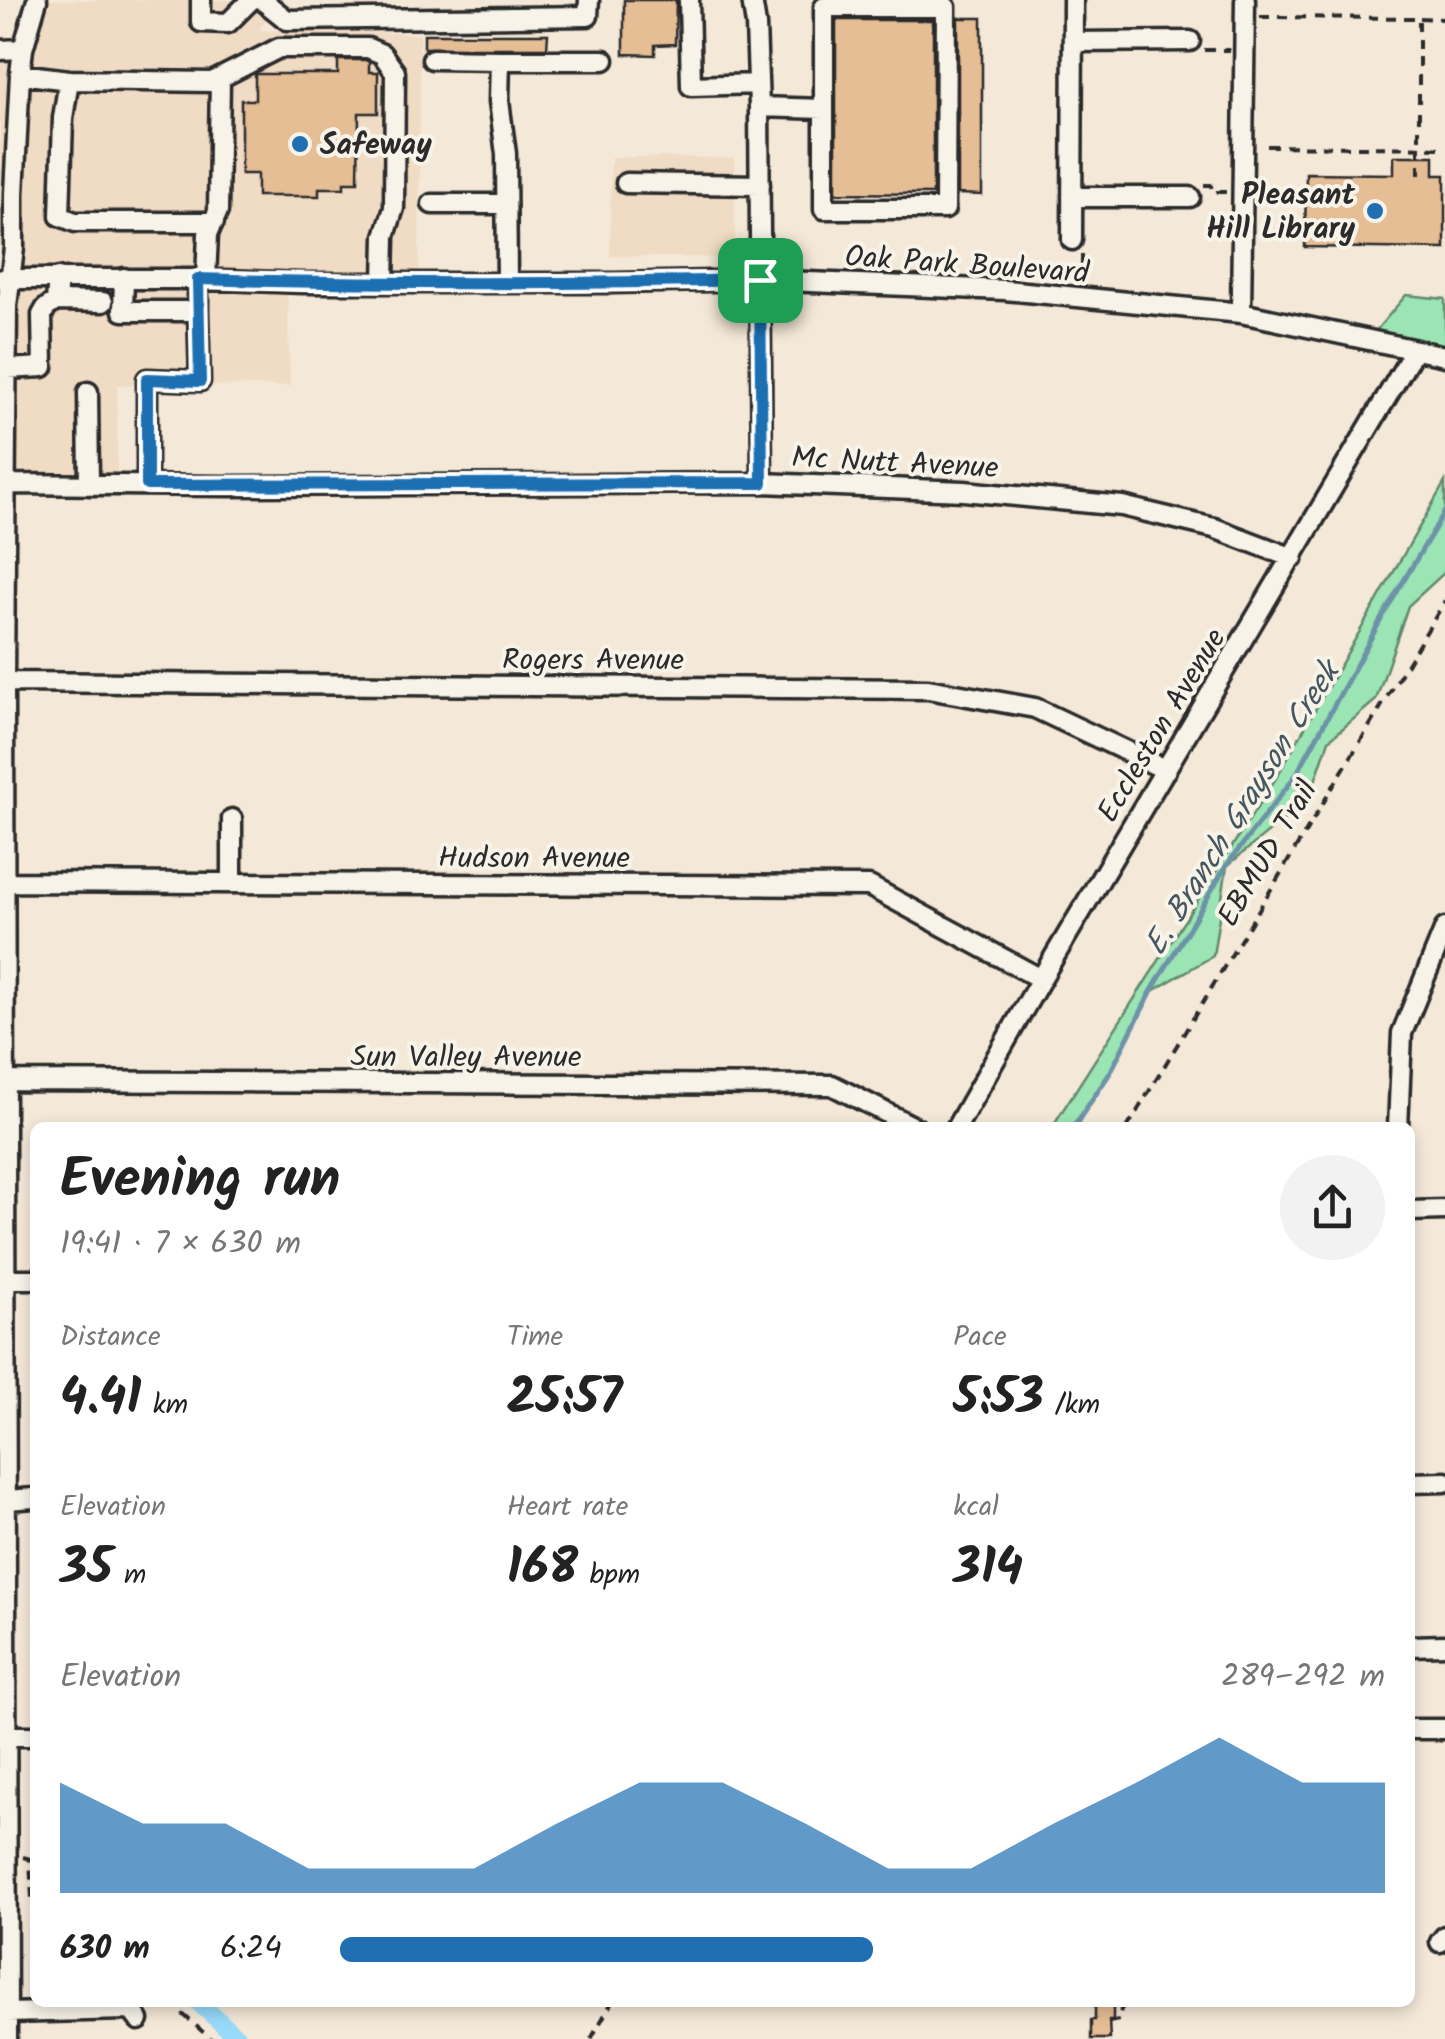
<!DOCTYPE html>
<meta charset="utf-8">
<style>
:root{--surface:#fff;--page:#f2f2f2;--text:#222;--muted:#767676;--accent:#1f6fb2}
body{margin:0;font-family:Kalam,sans-serif;background:var(--page);color:var(--text);height:100vh;display:flex;flex-direction:column;font-size:38px;white-space:nowrap}
*{box-sizing:border-box;margin:0}
p{font-size:32px;color:var(--muted)}
.icon{flex:none;width:55px;height:55px;fill:none;stroke:currentColor;stroke-width:2;stroke-linecap:round;stroke-linejoin:round}
.map{position:relative;flex:1;overflow:hidden}
.panel{position:absolute;left:30px;top:1122px;width:1385px;height:885px;display:flex;flex-direction:column;background:var(--surface);border-radius:15px;box-shadow:0 5px 15px #0003}
.panel>*{flex:none}
.pin{position:absolute;display:grid;place-items:center;width:85px;height:85px;color:#fff;margin:-42px;border-radius:20px;box-shadow:0 5px 15px #0006}
.round{display:grid;place-items:center;flex:none;width:105px;height:105px;border-radius:52px;background:var(--page)}
.head{display:flex;align-items:center;justify-content:space-between;height:170px;padding:0 30px}
h1{font-size:55px;font-weight:600;line-height:75px}
.figures{display:grid;grid-template-columns:repeat(3,1fr);gap:15px;height:170px;padding:10px 30px}
.figures div{display:grid;align-content:center}
.figures b{font-size:50px;font-weight:600}
.figures small{font-size:28px;font-weight:400}
.figures p{font-size:28px}
.chart{height:280px;padding:20px 30px}
.chart p{display:flex;justify-content:space-between}
.chart svg{width:100%;height:180px;margin-top:10px;fill:var(--accent);opacity:.7}
ul{padding:0 30px;list-style:none;font-size:32px}
li{display:grid;grid-template-columns:160px 120px 1fr;align-items:center;height:75px}
li i{height:25px;border-radius:12px;background:var(--accent)}
.map>svg:first-child{display:block}
.built{fill:#f0dbc4}
.green{fill:#9be4b3;stroke:#63886f;stroke-width:2.5}
.lines{fill:none;stroke-linecap:round;stroke-linejoin:round}
.stream{stroke:#6c93a7;stroke-width:5}
.canal{stroke:#97d9f9;stroke-width:18}
.building{fill:#e6be96;stroke:#2b2b2b;stroke-width:2.5}
.minor-casing{stroke:#2b2b2b;stroke-width:25}
.path{stroke:#2b2b2b;stroke-width:4;stroke-dasharray:10 8;stroke-linecap:butt}
.minor{stroke:#f7f3e8;stroke-width:18}
.route-casing{stroke:#fff;stroke-width:20}
.route{stroke:#1f6fb2;stroke-width:12}
.poi-dot{fill:#1f6fb2;stroke:#f7f3e8;stroke-width:4}
.labels{text-anchor:middle;stroke-width:8;stroke-linejoin:round;paint-order:stroke}
.poi-label{font-size:30px;font-weight:bold;fill:#2b2b2b;stroke:#f7f3e8;text-anchor:start}
.street-label{font-size:30px;fill:#2b2b2b;stroke:#f7f3e8}
.water-label{font-size:32px;font-style:italic;fill:#46565e;stroke:#f7f3e8}
</style>
<div class="map">
<svg width="1445" height="2039" viewBox="0 0 1445 2039">
<rect width="100%" height="100%" fill="#f4e8d8"/>
<filter id="ink" filterUnits="userSpaceOnUse"><feTurbulence type="fractalNoise" baseFrequency=".01" numOctaves="2"/><feDisplacementMap in="SourceGraphic" scale="20" xChannelSelector="R" yChannelSelector="G"/><feConvolveMatrix kernelMatrix="1 2 1 2 8 2 1 2 1" color-interpolation-filters="sRGB"/></filter>
<g filter="url(#ink)">
<path class="built" d="M37 0H262L274 9 259 30 420 34 419 283 287 282 290 386 117 385V485L6 484 0 570V50L23 49Z
M611 157 734 158 735 253 725 258 610 256Z"/>
<path class="green" d="M1406 295 1445 299V356L1368 340Z
M1445 482V572L1408 606 1376 700 1329 740 1309 799 1227 866 1213 956 1151 992 1110 1073 1080 1117 1079 1127H1052L1276 778Z"/>
<g class="lines">
<path class="stream" d="M1073 1128 1110 1073 1151 992 1226 866 1296 775 1384 614 1445 511"/>
<path class="canal" d="M198 2002 239 2039"/>
</g>
<path class="building" d="M624 0H676L675 44 655 45V55L624 54Z
M958 18H982V195L958 194Z
M836 20H933V194L836 193Z
M424 34H548L547 48H424Z
M338 60H365L369 62V72H378V113H359L358 182H344V188H319V196H257V174H241V100H255V74H338Z
M1394 156H1434V175H1445V249L1305 247 1306 173 1394 174Z
M1095 2002H1113V2020H1109L1110 2039H1091V2020H1095Z"/>
<g class="lines">
<g class="minor-casing">
<path id="minor" d="M201 0V22L228 23 251 0
M262 0 287 20 588 16 589 0
M689 0 691 86 758 84
M752 0 756 25 759 107 762 483
M1073 42 1190 41
M0 50 23 49
M432 59 500 60
M20 74 69 80 212 82 279 48H368L382 54 395 72 394 208 385 236 384 283
M69 80 63 118 60 216 75 222H214
M759 107 824 109V209H945L946 7H824V109
M626 183 760 185
M1072 197H1190
M432 204H506
M1072 240 1073 0
M124 278 123 311H198V279
M2 279H198L303 283H613L760 280 1005 290 1241 313 1445 356
M206 279 208 234 218 211 220 78
M507 283 506 154 499 101 500 60H604
M56 301 103 302
M1241 313 1245 0
M7 369 43 367 42 315 46 308 56 301 58 278
M88 392 89 485
M5 484 228 486 762 483 964 491 1122 506 1214 528 1293 558
M147 485V379L200 381 198 311
M4 682 928 689 1035 708 1166 770
M232 819V883
M4 882 869 886 1041 979
M5 1081 832 1085 916 1128
M956 1128 1041 979 1414 351
M1398 1128 1402 1033 1445 928
M1410 1211 1445 1210
M5 1279H35
M1410 1483 1445 1482
M6 1500 35 1498
M1410 1646 1445 1645
M1410 1729H1445
M6 1736H35
M1440 1942 1445 1936
M7 2013 126 2010 132 2011 139 2020
M7 2039 4 682 7 306 14 248V194L20 74 23 49 37 0"/>
</g>
<path class="path" d="M1260 17 1419 18V175
M1420 18 1445 19
M1204 50H1230
M1267 146 1445 148
M1204 185H1211L1212 192H1228
M1082 283V253
M1127 1128 1445 601
M23 1857 30 1859 32 1899 35 1901
M169 2002 211 2039
M1109 2022 1119 2020 1121 2009 1128 2002
M591 2039 612 2002"/>
<use href="#minor" class="minor"/>
</g>
</g>
<g class="lines" filter="url(#ink)">
<g class="route-casing">
<path id="route" d="M198 279C385 285 573 284 760 280L762 483 147 485V379L200 381Z"/>
</g>
<use href="#route" class="route"/>
</g>
<g class="poi-dot">
<circle cx="300" cy="144" r="10"/>
<circle cx="1375" cy="211" r="10"/>
</g>
<g class="labels">
<g class="poi-label">
<text x="320" y="154">Safeway</text>
<text x="1355" y="204" text-anchor="end">Pleasant<tspan x="1355" dy="34">Hill Library</tspan></text>
</g>
<g class="street-label">
<text transform="translate(967 264) rotate(4)" y="10">Oak Park Boulevard</text>
<text transform="translate(895 462) rotate(3)" y="10">Mc Nutt Avenue</text>
<text x="593" y="669">Rogers Avenue</text>
<text transform="translate(1161 725) rotate(-59)" y="10">Eccleston Avenue</text>
<text transform="translate(1267 853) rotate(-59)" y="10">EBMUD Trail</text>
<text x="534" y="867">Hudson Avenue</text>
<text x="466" y="1066">Sun Valley Avenue</text>
</g>
<g class="water-label">
<text transform="translate(1241 808) rotate(-58)" y="11">E. Branch Grayson Creek</text>
</g>
</g>
</svg>
<div class="pin" style="left:760px;top:280px;background:#1e9e55"><svg class="icon" aria-label="arrive" viewBox="0 0 24 24"><path d="M6 21V4h12l-3 4 3 4H6"/></svg></div>
<section class="panel">
<div class="head"><div><h1>Evening run</h1><p>19:41 · 7 × 630 m</p></div><a class="round"><svg class="icon" aria-label="share" viewBox="0 0 24 24"><path d="M12 15V3M7 8l5-5 5 5M5 13v7h14v-7"/></svg></a></div>
<div class="figures">
<div><p>Distance</p><b>4.41<small> km</small></b></div>
<div><p>Time</p><b>25:57</b></div>
<div><p>Pace</p><b>5:53<small> /km</small></b></div>
</div>
<div class="figures">
<div><p>Elevation</p><b>35<small> m</small></b></div>
<div><p>Heart rate</p><b>168<small> bpm</small></b></div>
<div><p>kcal</p><b>314</b></div>
</div>
<div class="chart"><p><span>Elevation</span>289–292 m</p>
<svg viewBox="0 0 160 44" preserveAspectRatio="none"><path d="M0 44V17L10 27L20 27L30 38L40 38L50 38L60 27L70 17L80 17L90 27L100 38L110 38L120 27L130 17L140 6L150 17L160 17V44z"/></svg>
</div>
<ul>
<li><b>630 m</b>6:24<i style="width:51%"></i></li>
</ul>
</section>
</div>
